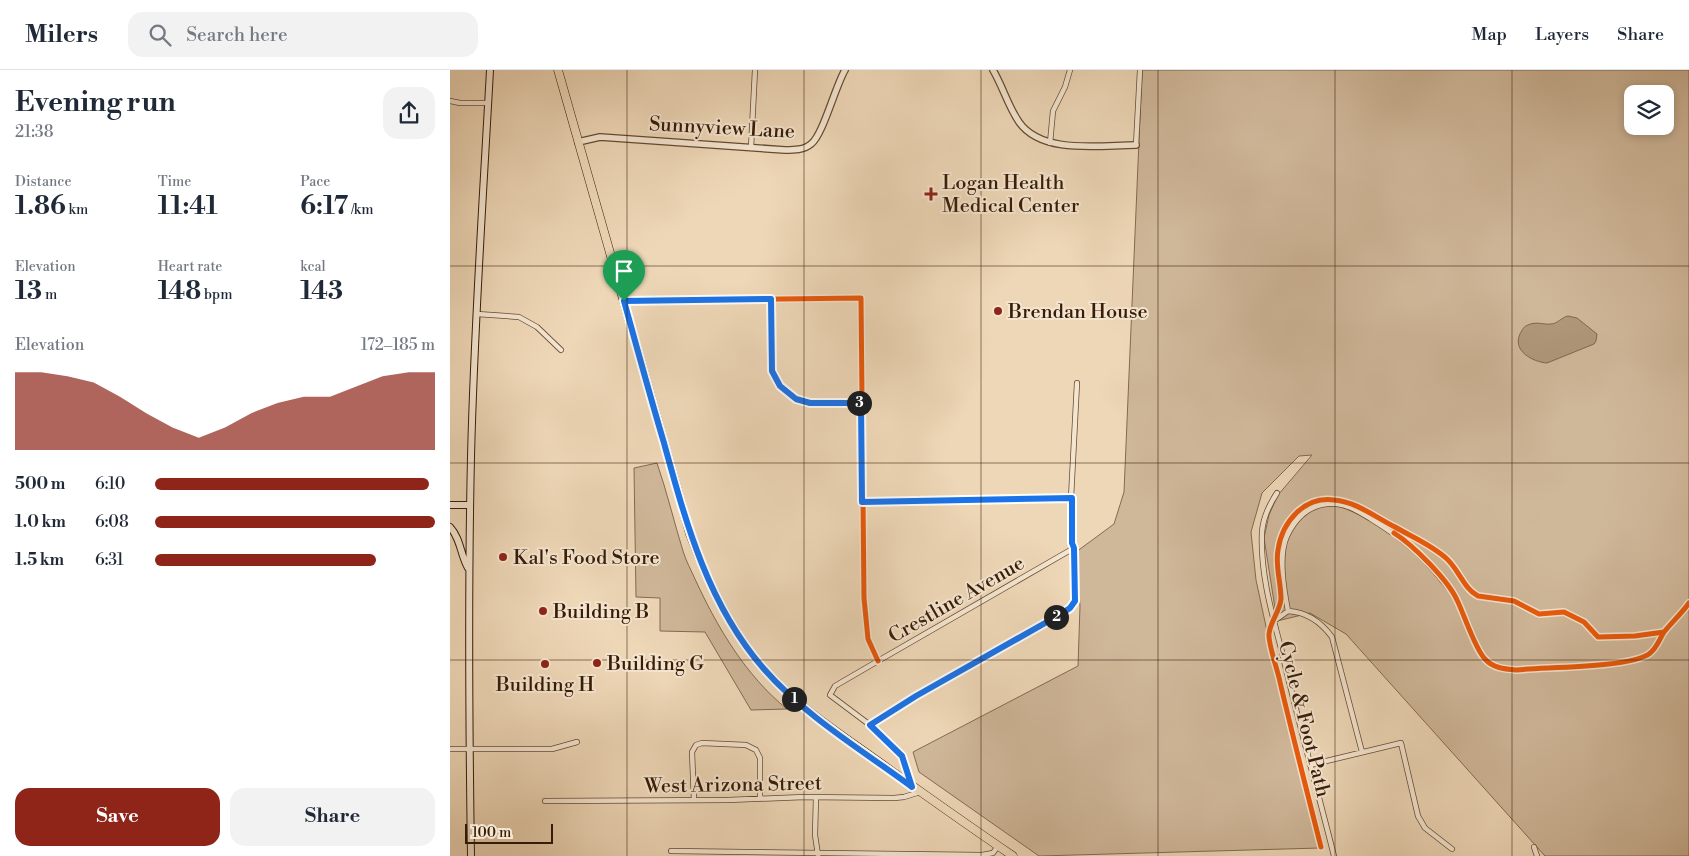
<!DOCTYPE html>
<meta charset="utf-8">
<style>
:root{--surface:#fff;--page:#f2f2f3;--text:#1f2937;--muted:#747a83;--line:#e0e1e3;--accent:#8f2418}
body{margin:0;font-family:"Libre Bodoni",serif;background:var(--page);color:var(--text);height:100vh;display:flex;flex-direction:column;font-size:19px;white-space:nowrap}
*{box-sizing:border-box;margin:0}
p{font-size:16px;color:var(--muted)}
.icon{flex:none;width:28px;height:28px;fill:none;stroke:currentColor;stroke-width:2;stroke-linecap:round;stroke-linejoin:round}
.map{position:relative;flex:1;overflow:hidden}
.side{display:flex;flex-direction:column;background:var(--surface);width:450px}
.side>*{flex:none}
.buttons{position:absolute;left:1174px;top:15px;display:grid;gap:10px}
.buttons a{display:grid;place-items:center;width:50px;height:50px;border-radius:10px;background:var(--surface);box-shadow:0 2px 8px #0003;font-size:25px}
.scale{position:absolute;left:15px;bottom:12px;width:88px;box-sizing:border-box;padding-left:5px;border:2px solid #371c07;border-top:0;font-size:14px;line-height:18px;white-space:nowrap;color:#371c07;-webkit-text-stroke:4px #f4e5d0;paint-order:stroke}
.pin{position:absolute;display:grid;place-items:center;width:42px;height:42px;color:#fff;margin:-51px -21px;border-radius:50% 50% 50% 0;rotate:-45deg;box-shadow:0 0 5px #0007}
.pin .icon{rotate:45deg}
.km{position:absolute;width:25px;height:25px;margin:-12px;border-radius:50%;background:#222;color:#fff;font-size:14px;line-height:25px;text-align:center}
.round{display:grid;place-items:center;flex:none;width:52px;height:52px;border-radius:15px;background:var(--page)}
.headline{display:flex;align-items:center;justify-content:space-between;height:85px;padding:0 15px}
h1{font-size:28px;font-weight:700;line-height:38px}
.metrics{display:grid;grid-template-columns:repeat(3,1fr);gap:8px;height:85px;padding:5px 15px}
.metrics div{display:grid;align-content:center}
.metrics b{font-size:25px;font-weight:700}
.metrics small{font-size:14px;font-weight:400}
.metrics p{font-size:14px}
.chart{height:140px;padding:10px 15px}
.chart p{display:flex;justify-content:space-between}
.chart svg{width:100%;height:90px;margin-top:5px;fill:var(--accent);opacity:.7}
.cta{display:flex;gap:10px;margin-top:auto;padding:10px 15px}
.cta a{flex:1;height:58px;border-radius:15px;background:var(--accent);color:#fff;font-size:20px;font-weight:700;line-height:58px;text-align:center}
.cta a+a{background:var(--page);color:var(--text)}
ul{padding:0 15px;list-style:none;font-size:16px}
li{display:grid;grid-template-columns:80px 60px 1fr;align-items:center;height:38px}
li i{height:12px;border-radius:6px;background:var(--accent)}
header{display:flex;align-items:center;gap:30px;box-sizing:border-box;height:70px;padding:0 25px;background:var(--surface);border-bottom:1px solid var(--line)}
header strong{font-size:24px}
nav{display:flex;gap:28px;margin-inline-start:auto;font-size:18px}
.search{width:350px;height:45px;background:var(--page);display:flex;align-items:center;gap:12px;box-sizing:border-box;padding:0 18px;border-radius:15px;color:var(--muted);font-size:19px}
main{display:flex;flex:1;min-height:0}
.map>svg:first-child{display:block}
.green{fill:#cfb799;stroke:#836a50;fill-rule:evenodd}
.water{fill:#b0977b;stroke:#80664d}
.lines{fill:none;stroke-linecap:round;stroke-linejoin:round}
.minor-casing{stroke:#654b33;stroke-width:6}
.tertiary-casing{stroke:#654b33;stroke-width:8}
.secondary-casing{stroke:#371c07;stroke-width:8}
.primary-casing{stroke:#371c07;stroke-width:9}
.minor{stroke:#f4e5d0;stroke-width:4.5}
.tertiary{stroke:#f4e5d0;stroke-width:5.5}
.secondary{stroke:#f4e5d0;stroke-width:6}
.primary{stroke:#eed7b7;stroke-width:8}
.cycleway-casing{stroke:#f4e5d0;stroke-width:8}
.cycleway{stroke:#e8590c;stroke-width:5}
.route-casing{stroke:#fff;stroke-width:10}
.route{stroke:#1a73e8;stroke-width:6}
.grid{fill:none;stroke:#371c07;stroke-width:1;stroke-opacity:0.55}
.poi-dot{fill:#8f2418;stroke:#f4e5d0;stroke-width:2}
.labels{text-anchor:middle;stroke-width:4;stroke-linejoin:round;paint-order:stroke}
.street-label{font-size:20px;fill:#371c07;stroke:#f4e5d0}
.poi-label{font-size:20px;fill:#371c07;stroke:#f4e5d0;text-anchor:start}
</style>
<header>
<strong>Milers</strong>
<div class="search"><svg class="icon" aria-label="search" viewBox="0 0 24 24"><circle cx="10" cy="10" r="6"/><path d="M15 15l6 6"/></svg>Search here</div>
<nav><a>Map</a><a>Layers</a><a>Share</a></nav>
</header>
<main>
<section class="side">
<div class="headline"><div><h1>Evening run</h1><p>21:38</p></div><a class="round"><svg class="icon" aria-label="share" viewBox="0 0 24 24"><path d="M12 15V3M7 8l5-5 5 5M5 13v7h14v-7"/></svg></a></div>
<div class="metrics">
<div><p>Distance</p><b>1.86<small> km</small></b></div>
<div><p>Time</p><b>11:41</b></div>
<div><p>Pace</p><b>6:17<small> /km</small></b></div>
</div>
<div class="metrics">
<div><p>Elevation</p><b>13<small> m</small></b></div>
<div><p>Heart rate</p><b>148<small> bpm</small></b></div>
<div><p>kcal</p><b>143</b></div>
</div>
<div class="chart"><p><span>Elevation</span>172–185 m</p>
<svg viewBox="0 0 160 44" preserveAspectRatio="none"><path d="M0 44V6L10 6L20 8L30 11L40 18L50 26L60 33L70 38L80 33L90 26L100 21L110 18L120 18L130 13L140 8L150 6L160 6V44z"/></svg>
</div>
<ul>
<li><b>500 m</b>6:10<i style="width:98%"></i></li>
<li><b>1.0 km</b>6:08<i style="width:100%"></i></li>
<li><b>1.5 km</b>6:31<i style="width:79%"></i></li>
</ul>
<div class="cta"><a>Save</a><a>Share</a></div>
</section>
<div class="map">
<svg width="1239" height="786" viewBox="0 0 1239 786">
<rect width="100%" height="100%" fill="#eed7b7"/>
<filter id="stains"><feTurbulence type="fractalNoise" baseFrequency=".004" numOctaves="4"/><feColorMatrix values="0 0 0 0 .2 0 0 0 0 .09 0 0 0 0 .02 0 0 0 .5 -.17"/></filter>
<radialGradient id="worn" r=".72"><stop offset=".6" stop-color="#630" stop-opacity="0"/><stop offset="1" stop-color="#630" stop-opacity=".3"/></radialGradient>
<path class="green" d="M692 0H1239V786H1095L896 564 860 543 827 551 814 468 819 445 828 425 862 385 849 386 812 423 801 462 806 510 826 603 870 778 589 786 469 702 463 682 628 596 630 536 626 482 664 454 674 422ZM1182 24H1215V56H1182Z
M207 393C217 422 224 452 233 481 236 491 241 500 245 509 267 557 296 606 337 639L301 640 255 562 210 561V528L186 527 184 398Z"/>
<path class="water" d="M1118 246 1127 248 1147 264 1146 271 1144 274 1097 293C1083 292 1062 281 1070 264 1072 260 1074 256 1078 255 1086 251 1094 255 1101 254 1107 254 1112 247 1118 246Z"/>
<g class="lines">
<g class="minor-casing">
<path id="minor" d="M0 31 10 33H38
M600 73 603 41 615 17 620 0
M686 75 690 0
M301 78 305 0
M321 229 323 301 330 316 346 329 360 333H411
M174 231 411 228 414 528 418 569 428 591
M27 244 69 247 87 257 111 280
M827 423C819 435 813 448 812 462 810 503 822 544 832 582 848 651 867 718 884 786
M412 432 621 428
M838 541C834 520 828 486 837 466 847 445 863 432 887 434 899 435 911 443 921 449 950 467 971 483 992 510 997 516 1003 521 1006 528 1015 543 1024 579 1035 589 1044 598 1054 599 1066 600 1095 597 1178 598 1199 584 1207 578 1209 570 1214 562 1222 552 1232 543 1239 533
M824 551 838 541C856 542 871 552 882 567L912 682
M420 655 466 626 611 545 620 538 625 531 624 478 622 473 621 428 627 313
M0 679H102L127 672
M860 695 951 673 968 746 975 758 1002 779
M461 713 452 686 420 655 380 625 385 616 428 591 624 478
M366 727 365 765 368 785
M244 730 242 682 246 675 252 673 296 675 306 680 310 688V729
M95 731 278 730 355 727 444 728 454 727 470 722
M1084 777 1087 786
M221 781 532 785 543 783 548 776"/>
</g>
<g class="tertiary-casing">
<path id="tertiary" d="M543 0C553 17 558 36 569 52 592 85 651 75 686 75
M128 72 150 67 335 80C344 80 354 80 361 74 373 65 385 17 395 0"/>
</g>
<g class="secondary-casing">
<path id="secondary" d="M0 435H20
M0 457C11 469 10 484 18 498
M21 786C19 653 18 520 21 387 24 258 33 129 40 0"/>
</g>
<g class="primary-casing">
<path id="primary" d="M108 0 240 464C258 512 280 560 314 599 346 636 387 662 426 690 471 722 517 755 563 786"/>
</g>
<use href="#minor" class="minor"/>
<use href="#tertiary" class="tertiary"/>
<use href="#secondary" class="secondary"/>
<use href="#primary" class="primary"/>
<g class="cycleway-casing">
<path id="cycleway" d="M174 231 411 228 414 528 418 569 428 591
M944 463C963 475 998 510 1007 530 1014 544 1025 579 1035 589 1043 598 1054 599 1066 600 1095 597 1178 598 1199 584 1207 578 1209 570 1214 562 1222 552 1232 543 1239 533
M871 777C857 722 843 667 830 612 828 601 818 574 819 564 820 552 830 541 831 529 831 512 825 496 828 480 832 452 854 426 884 430 907 432 925 447 945 457 962 467 982 475 997 489 1009 500 1014 519 1028 526L1064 531 1089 544 1114 542 1134 552 1148 567 1185 566 1214 562"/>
</g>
<use href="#cycleway" class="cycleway"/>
</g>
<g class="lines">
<g class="route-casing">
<path id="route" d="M321 229 322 301 330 316 346 329 360 333H411L412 432 622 428V473L624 478 625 531 620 538 611 544 466 626 420 655 452 686 462 717C412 680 356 647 314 599 258 535 236 453 214 373 200 326 187 278 174 231Z"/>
</g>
<use href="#route" class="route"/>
</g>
<path class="grid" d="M177 0V786M354 0V786M531 0V786M708 0V786M885 0V786M1062 0V786M0 196H1239M0 393H1239M0 590H1239"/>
<g class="poi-dot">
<path d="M478.5 116.5h5v5h5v5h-5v5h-5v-5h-5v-5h5z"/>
<circle cx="548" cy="241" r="5"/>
<circle cx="53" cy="487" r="5"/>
<circle cx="93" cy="541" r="5"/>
<circle cx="147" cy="593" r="5"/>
<circle cx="95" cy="594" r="5"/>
</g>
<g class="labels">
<g class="street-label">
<text transform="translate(272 57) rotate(3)" y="7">Sunnyview Lane</text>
<text transform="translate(506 529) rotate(-30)" y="7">Crestline Avenue</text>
<text transform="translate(855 649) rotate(76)" y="7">Cycle &amp; Foot Path</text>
<text transform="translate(283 714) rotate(-1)" y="7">West Arizona Street</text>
</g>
<g class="poi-label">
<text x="492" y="119">Logan Health<tspan x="492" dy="23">Medical Center</tspan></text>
<text x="558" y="248">Brendan House</text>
<text x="63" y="494">Kal's Food Store</text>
<text x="103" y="548">Building B</text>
<text x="157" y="600">Building G</text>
<text x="95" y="621" text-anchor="middle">Building H</text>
</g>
</g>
<rect width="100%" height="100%" filter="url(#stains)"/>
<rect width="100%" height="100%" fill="url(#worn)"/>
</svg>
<div class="buttons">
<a><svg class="icon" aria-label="layers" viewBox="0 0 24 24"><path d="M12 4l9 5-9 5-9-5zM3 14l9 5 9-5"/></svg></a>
</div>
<div class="scale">100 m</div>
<div class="pin" style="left:174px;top:231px;background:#1e9e55"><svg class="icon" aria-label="arrive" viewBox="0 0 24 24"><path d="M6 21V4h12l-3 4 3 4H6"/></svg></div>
<b class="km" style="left:344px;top:629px">1</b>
<b class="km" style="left:606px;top:547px">2</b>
<b class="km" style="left:409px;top:333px">3</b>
</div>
</main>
